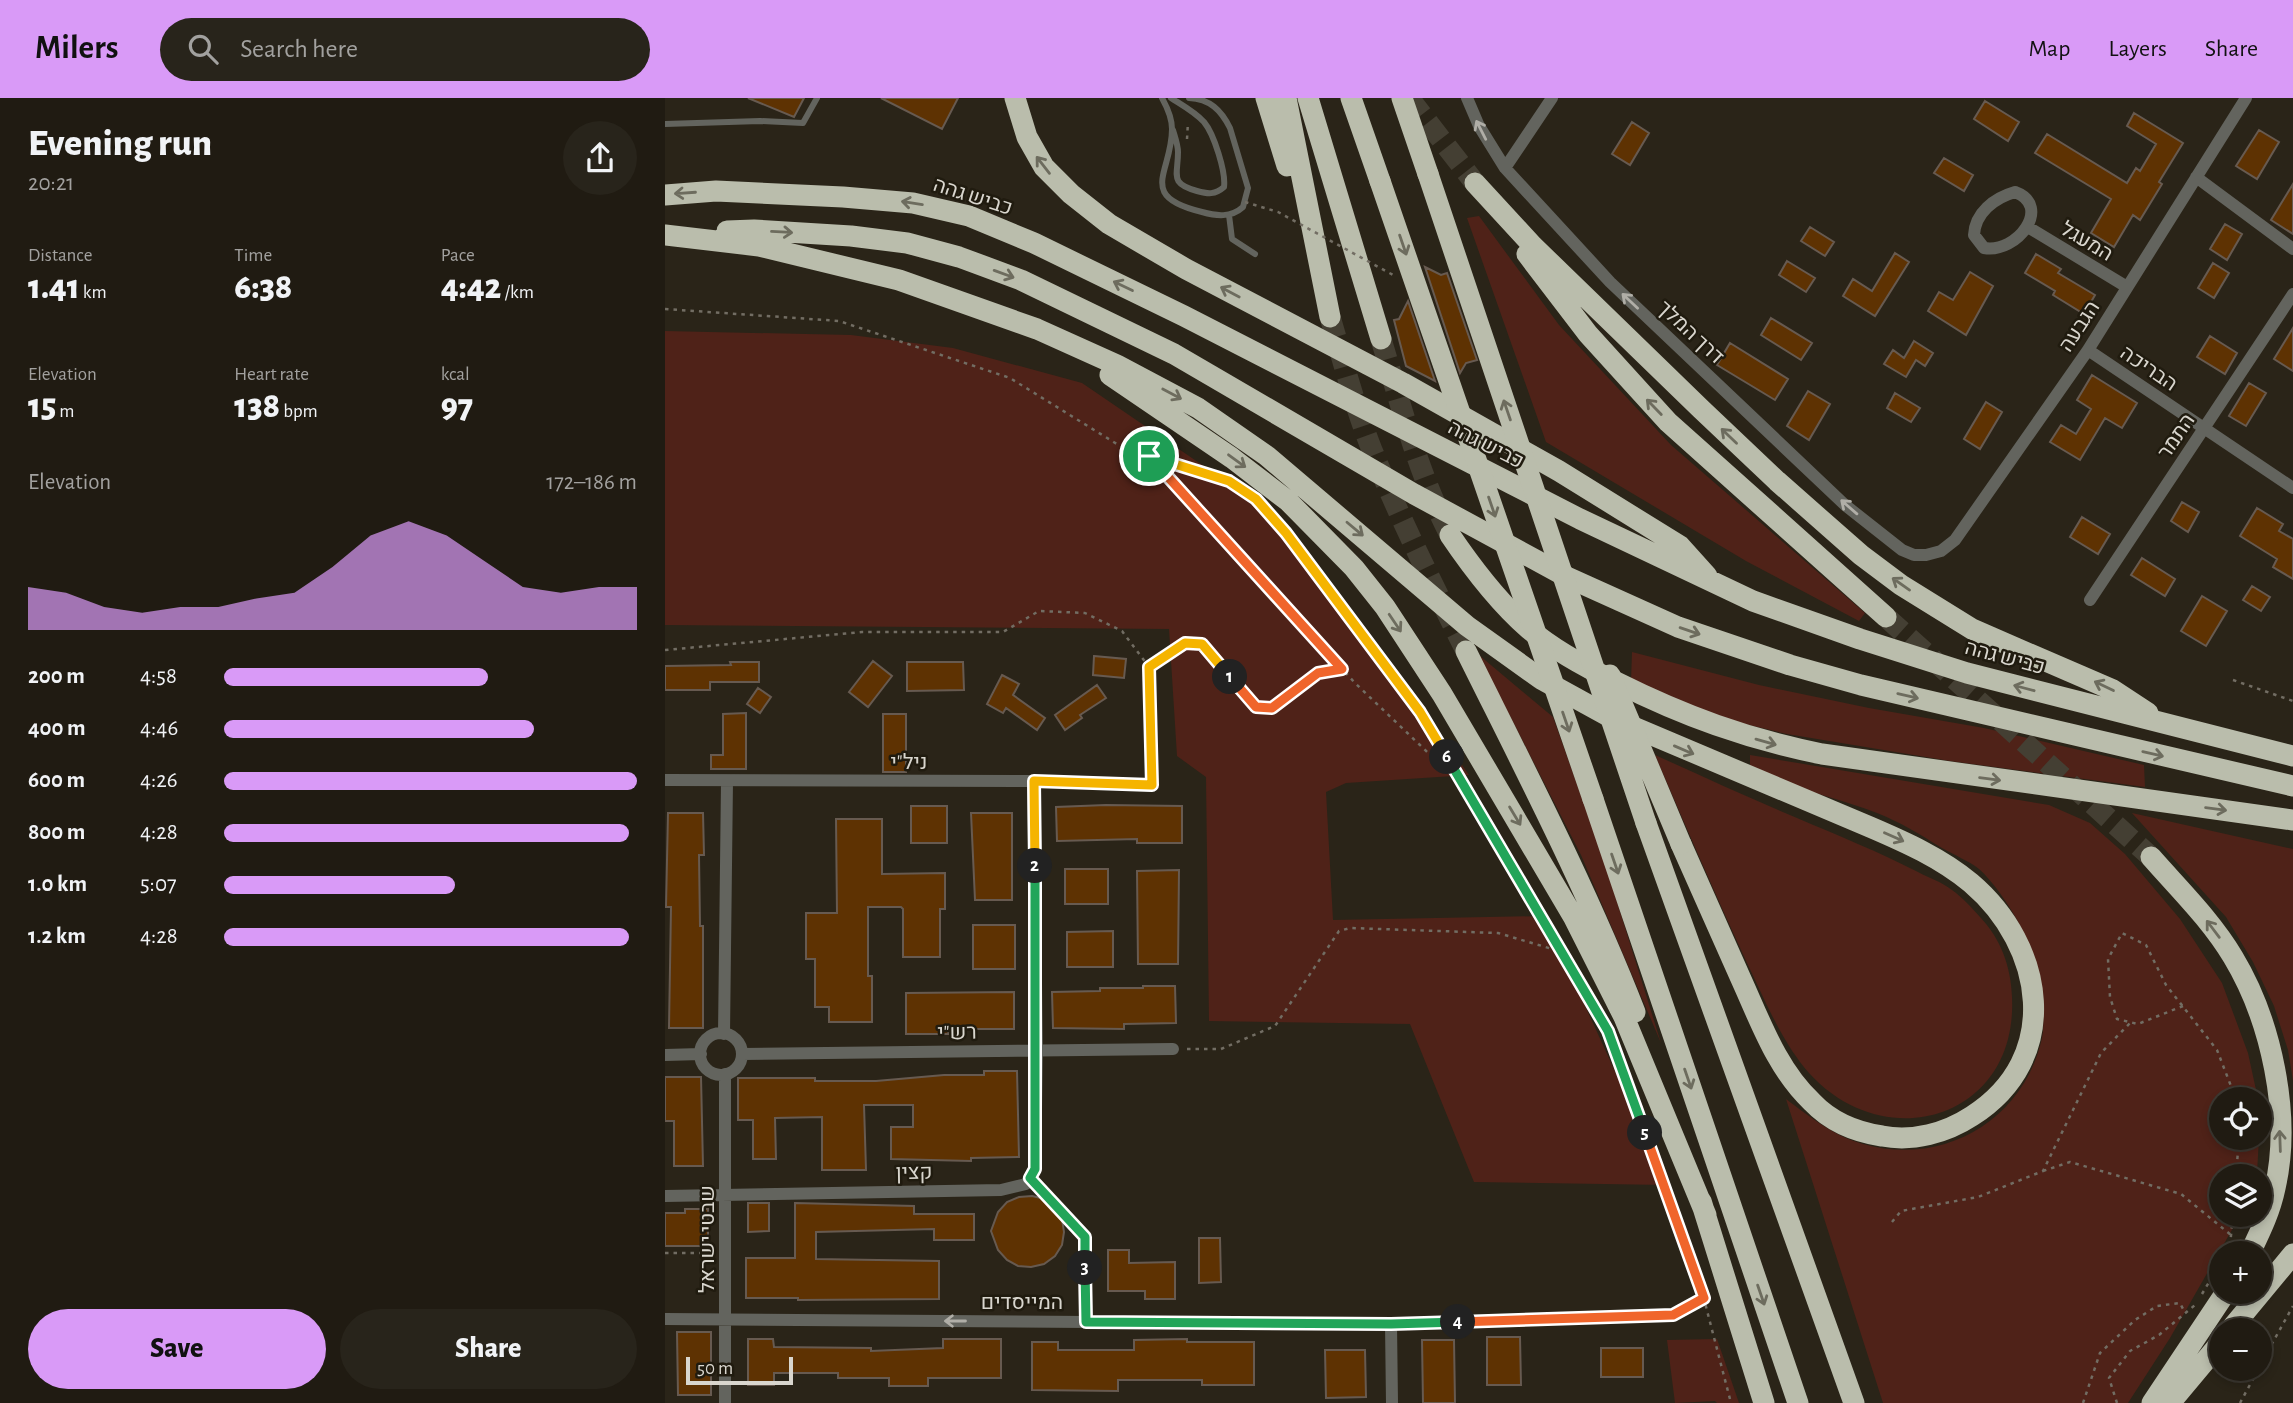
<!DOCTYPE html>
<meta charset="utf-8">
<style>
:root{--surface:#201b12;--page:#28241b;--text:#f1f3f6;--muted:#a2a19f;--line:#3d3932;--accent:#d99af7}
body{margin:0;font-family:"Alegreya Sans",Heebo,sans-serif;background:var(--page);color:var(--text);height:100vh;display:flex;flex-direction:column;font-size:26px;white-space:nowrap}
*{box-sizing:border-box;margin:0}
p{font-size:23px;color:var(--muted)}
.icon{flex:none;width:38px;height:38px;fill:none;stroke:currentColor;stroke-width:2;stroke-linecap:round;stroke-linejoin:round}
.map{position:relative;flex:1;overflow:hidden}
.details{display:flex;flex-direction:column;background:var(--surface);width:665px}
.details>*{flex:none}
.fabs{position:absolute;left:1544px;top:989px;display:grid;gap:14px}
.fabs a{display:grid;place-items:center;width:63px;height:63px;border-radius:50%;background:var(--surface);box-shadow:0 4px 10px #0003,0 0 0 2px var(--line);font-size:35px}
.scale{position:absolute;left:21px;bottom:18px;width:107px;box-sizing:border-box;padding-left:7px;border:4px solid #d9d6ce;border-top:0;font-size:19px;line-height:24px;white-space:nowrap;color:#d9d6ce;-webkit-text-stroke:5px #201b0f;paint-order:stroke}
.pin{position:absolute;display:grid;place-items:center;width:60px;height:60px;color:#fff;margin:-30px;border:4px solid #fff;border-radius:50%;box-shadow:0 2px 7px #0007}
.km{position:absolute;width:35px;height:35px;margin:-18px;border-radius:50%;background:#222;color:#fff;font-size:19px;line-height:35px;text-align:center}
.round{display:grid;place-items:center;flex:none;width:74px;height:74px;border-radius:37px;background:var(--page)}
.overview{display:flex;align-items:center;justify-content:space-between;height:119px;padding:0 28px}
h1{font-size:38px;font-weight:800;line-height:52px}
.stats{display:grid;grid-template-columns:repeat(3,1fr);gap:10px;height:119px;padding:7px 28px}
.stats div{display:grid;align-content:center}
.stats b{font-size:35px;font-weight:800}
.stats small{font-size:19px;font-weight:400}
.stats p{font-size:19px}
.chart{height:196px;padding:14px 28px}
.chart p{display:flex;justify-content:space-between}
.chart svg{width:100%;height:126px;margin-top:7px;fill:var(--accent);opacity:.7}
.primary-button{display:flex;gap:14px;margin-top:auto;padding:14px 28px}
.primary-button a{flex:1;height:80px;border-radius:42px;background:var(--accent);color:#111;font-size:28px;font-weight:800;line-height:80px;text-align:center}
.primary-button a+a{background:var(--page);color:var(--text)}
ul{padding:0 28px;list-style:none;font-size:23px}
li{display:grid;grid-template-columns:112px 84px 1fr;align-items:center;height:52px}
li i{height:18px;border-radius:9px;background:var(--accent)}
header{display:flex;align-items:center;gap:42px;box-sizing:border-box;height:98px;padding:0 35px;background:var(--accent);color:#111}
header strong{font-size:33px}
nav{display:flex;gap:38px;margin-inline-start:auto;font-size:24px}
.search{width:490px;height:63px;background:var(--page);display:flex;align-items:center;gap:18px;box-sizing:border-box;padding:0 24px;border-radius:38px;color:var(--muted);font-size:26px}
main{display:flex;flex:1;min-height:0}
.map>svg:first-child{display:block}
.green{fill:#4f2218}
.building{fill:#5e3202;stroke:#675a50;stroke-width:2}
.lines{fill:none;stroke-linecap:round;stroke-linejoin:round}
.highway-tunnel{stroke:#443f33;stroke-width:21;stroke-dasharray:21 10;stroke-linecap:butt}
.path{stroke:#726d63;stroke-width:2.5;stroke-dasharray:3.5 5;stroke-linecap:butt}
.lane{stroke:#63645e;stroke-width:6}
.street{stroke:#63645e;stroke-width:12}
.highway{stroke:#babdac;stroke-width:21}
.path-bridge{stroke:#726d63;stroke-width:2.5;stroke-dasharray:3.5 5;stroke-linecap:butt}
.highway-bridge{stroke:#babdac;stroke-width:21}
.oneway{stroke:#b0aea7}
.oneway2{stroke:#6d6c5e}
.split-1-casing{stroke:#fff;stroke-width:14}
.split-2-casing{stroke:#fff;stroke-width:14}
.split-3-casing{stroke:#fff;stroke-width:14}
.split-4-casing{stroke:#fff;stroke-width:14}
.split-5-casing{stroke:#fff;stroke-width:14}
.split-6-casing{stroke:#fff;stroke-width:14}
.split-7-casing{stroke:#fff;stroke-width:14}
.split-1{stroke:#f0652b;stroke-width:9}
.split-2{stroke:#f5b400;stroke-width:9}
.split-3{stroke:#22a559;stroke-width:9}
.split-4{stroke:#22a559;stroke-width:9}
.split-5{stroke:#f0652b;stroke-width:9}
.split-6{stroke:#22a559;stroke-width:9}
.split-7{stroke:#f5b400;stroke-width:9}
.labels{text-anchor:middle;stroke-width:5;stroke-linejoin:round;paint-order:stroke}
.street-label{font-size:21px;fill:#d9d6ce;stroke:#201b0f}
</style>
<header>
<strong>Milers</strong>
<div class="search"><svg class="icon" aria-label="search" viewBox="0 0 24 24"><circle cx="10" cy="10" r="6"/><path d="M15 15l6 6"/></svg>Search here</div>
<nav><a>Map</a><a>Layers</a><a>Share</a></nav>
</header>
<main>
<section class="details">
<div class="overview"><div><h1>Evening run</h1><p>20:21</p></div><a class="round"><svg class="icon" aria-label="share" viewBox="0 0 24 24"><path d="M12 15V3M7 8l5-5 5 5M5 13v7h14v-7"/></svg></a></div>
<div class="stats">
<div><p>Distance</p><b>1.41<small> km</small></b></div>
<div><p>Time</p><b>6:38</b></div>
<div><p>Pace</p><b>4:42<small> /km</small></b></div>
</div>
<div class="stats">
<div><p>Elevation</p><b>15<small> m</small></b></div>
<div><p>Heart rate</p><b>138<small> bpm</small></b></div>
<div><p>kcal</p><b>97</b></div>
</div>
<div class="chart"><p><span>Elevation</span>172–186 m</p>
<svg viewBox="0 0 160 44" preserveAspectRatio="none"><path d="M0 44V29L10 31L20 36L30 38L40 36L50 36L60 33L70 31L80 22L90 11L100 6L110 11L120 20L130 29L140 31L150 29L160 29V44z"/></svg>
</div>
<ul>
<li><b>200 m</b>4:58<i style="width:64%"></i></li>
<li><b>400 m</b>4:46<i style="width:75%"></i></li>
<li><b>600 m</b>4:26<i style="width:100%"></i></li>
<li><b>800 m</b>4:28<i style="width:98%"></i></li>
<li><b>1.0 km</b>5:07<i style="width:56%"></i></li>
<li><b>1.2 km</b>4:28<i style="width:98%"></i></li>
</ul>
<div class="primary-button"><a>Save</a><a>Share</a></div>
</section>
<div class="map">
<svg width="1628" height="1305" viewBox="0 0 1628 1305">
<rect width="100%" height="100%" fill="#2a2418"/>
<path class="green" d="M814 118 894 227 1006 347 1200 515 1194 523 1081 463 881 344 802 120Z
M0 233 186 237 288 250 417 285 612 418 726 565 804 677 681 685 661 694 668 822 879 818 1002 1087 809 1084 745 926 544 923 541 679 512 658 504 531 0 527Z
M808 552 888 619 938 759 996 945 916 757 845 618Z
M967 554 1094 587 1204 610 1319 630 1479 667 1480 689 1285 663 1122 636 1054 620 966 584Z
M990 657C1037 678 1084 700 1132 720 1172 737 1214 754 1253 774 1264 780 1277 784 1287 792 1297 799 1307 810 1315 819 1336 841 1346 869 1347 899 1353 1020 1221 1060 1144 975 1116 943 1100 902 1082 865 1050 796 1020 727 990 657Z
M1085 657 1384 707 1425 725 1460 756 1515 821 1557 885 1583 955 1593 1001H1556V1040H1594L1592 1075 1591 1078H1556V1116L1575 1117 1572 1123 1505 1240 1463 1305H1218L1121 1001C1145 1019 1169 1038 1198 1046 1278 1069 1359 1022 1377 940 1382 914 1372 887 1365 862 1362 852 1360 841 1357 832 1350 815 1328 783 1314 771 1304 763 1289 757 1277 750 1256 737 1235 724 1212 715 1171 700 1127 689 1085 676Z
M1467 715 1628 751V983L1623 952 1609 908 1588 864 1561 819Z
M1052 1241 1074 1305H1052L1050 1303 1010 1305 1002 1242Z"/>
<path class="building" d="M83 0H139L129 19Z
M216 0H293L277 31Z
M1320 3 1354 24 1343 43 1309 21Z
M1469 15 1518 45 1494 84 1497 86 1475 122 1468 117 1449 149 1426 135 1446 101 1370 55 1382 36 1462 85 1471 70 1475 73 1491 46 1462 28Z
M967 24 984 35 965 67 947 56Z
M1594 32 1614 44 1592 81 1571 68Z
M1279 60 1308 77 1299 93 1269 75Z
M1628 86V136L1606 122Z
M1560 126 1577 136 1562 162 1545 151Z
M1145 129 1169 144 1160 158 1136 143Z
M1230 155 1244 164 1210 218 1178 198 1188 181 1207 193Z
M1371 156 1396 171 1393 175 1430 197 1419 216 1388 197 1390 193 1360 175Z
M1122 163 1150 180 1141 194 1114 177Z
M1548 165 1564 175 1549 200 1533 190Z
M760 169 776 177 782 175 812 262 801 265 795 275Z
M1305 174 1328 188 1301 237 1263 213 1274 194 1288 202Z
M743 203 770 283 741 268 729 222 734 221Z
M1106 220 1147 245 1136 262 1096 237Z
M1628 230V273L1609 261Z
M1545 238 1572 255 1560 276 1532 259Z
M1249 243 1268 255 1260 268 1251 262 1241 279 1219 266 1228 252 1239 260Z
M1065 245 1123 281 1110 302 1052 267Z
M1427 277 1472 305 1457 330 1440 320 1415 362 1385 344 1396 327 1411 336 1426 311 1412 302Z
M1584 285 1601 295 1581 328 1564 318Z
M1143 293 1165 306 1144 342 1122 328Z
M1230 295 1255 310 1246 324 1222 310Z
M1321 304 1337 314 1315 351 1299 341Z
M1517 404 1534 414 1523 434 1506 423Z
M1592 410 1618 426 1614 433 1628 441V481L1608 469 1612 461 1575 438Z
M1417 419 1445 436 1433 456 1405 439Z
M1477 460 1510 481 1500 498 1466 477Z
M1587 488 1605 499 1596 513 1578 502Z
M1537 498 1562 513 1541 548 1516 533Z
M429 558 461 561 459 580 428 577Z
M208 563 227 578 203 609 184 594Z
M65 564H94V584H45V592H0V568L66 567Z
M242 564H298L299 592 242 593Z
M337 577 354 586 348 597 380 620 372 632 341 610 338 615 322 606Z
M432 587 441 600 415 617 417 620 400 632 390 617Z
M93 590 106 599 95 615 82 606Z
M81 615V671H46V657H58V616Z
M218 616H241V674H218Z
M441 707 517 708V745H472V741L392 743 391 709Z
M246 708H282V745H246Z
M3 715H38L39 757H34L35 828H38V930H4L6 809H1Z
M306 715H347V802H310Z
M171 721H217V776L280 775V811H275V859H238V811L236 809H203V878H207V924H164V909H150V861H141V815H172Z
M400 771H443V806H400Z
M514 772 513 866H473L472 773Z
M308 827H350V871H308Z
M448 833V869H402V834Z
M478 888H510L511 925 459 926V931L388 930 387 894 435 893V890H478Z
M349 894V931H283V936H241V895Z
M319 973H352L354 1059 306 1060V1063L226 1061V1029H248V1007H199L201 1072H157V1019L110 1020 111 1061H88V1022H73V980H150V983H211L279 977H319Z
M0 979H36L38 1068H9V1023H0Z
M367 1098 380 1101 390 1110 397 1121 399 1134 397 1147 390 1158 379 1166 366 1169 353 1168 342 1162 333 1152 326 1133 333 1114 342 1104 354 1099Z
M83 1105H104V1133L83 1134Z
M130 1105 249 1108V1116H309V1142H269V1131L151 1134V1161L274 1163V1201L133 1202V1200H81V1160H130Z
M20 1111H43V1148H0V1115H20Z
M534 1140H555L556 1184 534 1185Z
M443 1152H464V1165L510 1164V1201H480V1193H443Z
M12 1234H46V1297H13Z
M822 1239H855L856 1287H822Z
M83 1241H108L109 1249 206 1250V1253L278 1250V1241H336V1280H263V1288H224V1280H173V1275H109V1287H83Z
M522 1241V1244H589V1287H537V1282H453V1293L367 1292V1244H393V1252H469V1242Z
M757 1242H789L790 1305H758Z
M936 1250H978V1279H936Z
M660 1252H700L701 1299 661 1300Z"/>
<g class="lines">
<path class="highway-tunnel" d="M744 0 810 85
M665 219C678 263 690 309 707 352 735 421 768 487 801 553
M716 241C736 308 753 375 785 437
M1221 519 1486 759"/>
<path class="path" d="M522 41 523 24
M0 211 174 223 345 280 468 356 484 358 690 585 801 691 943 933 1039 1201 1066 1305
M487 359 564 383 581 395
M595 405 621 435 755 614 799 689
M0 552 197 534H338L374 513 420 515 457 533 484 569 487 673
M485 568 520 545 537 546 591 609 607 610 652 575 677 571
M1568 582 1628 603
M1518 908 1473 926 1452 921 1445 899 1443 861 1457 835 1481 847 1501 887 1552 952 1571 1001
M522 951H556L610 928 674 833 685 830 833 835 894 853
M1378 1073 1405 1064 1516 1096 1566 1137
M1571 1078 1574 1040
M373 1089 420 1139 421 1210
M1227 1124 1236 1113 1313 1099 1378 1073 1436 955 1465 925
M0 1155H47
M1561 1155 1565 1148 1568 1116
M1537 1196 1556 1164
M1020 1211 1039 1201
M1594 1269 1628 1208
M1418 1305 1435 1255 1470 1222 1492 1208 1515 1205 1520 1215
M1452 1305 1444 1280 1465 1253 1494 1237 1530 1207
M1575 1305 1594 1270"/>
<path class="lane" d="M497 0C502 9 507 20 507 31 507 75 471 98 537 114 551 118 566 120 578 109L583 90 565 30C556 12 545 1 524 0
M506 0C517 7 530 14 539 24 549 36 561 74 559 89 550 97 543 96 532 93 504 85 513 78 513 54 513 47 510 39 508 32
M0 26 95 23 138 25 152 0
M564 117 567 141 590 156"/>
<path class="street" d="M802 0 814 28 840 70 945 184 1180 407 1237 452 1249 457H1261L1276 453 1290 442 1423 252 1581 0
M840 70 887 0
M1531 79 1628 151
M1350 94C1388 108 1352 156 1319 150L1309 137C1310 115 1329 100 1350 94Z
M1363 129 1462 189
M1423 252 1628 390
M1425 502 1628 196
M0 682 368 683 487 687
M35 956a21 21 0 1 1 42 0a21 21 0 1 1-42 0Z
M59 936 62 683
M77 956 508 951
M0 957 36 956
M60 976V1305
M0 1098 336 1092 361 1086 370 1071 372 952 368 683
M0 1221 726 1226 1008 1217
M726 1226 727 1305"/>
<path class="highway" d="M350 0 362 39 379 69 406 96 444 126 521 171 738 285 894 373 1015 448 1042 478
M601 0 622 68
M621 0 665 219
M643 0 716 241
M686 0 715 83
M737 0 763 76
M810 85 868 148 1036 311 1112 383 1196 457 1236 487 1307 531 1448 592 1483 615
M0 97 51 93 178 99 248 105 304 118 369 145 519 218 915 421 1088 503 1195 541 1302 575 1628 658
M62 133 89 132 186 138 242 145 294 159 356 182 509 256 749 396 902 479 1013 529 1125 567 1196 587 1628 688
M0 137 94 148 234 182 372 231 452 267 533 310 602 358 802 528 876 581 947 620 1205 729C1240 744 1276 760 1306 785 1380 848 1398 960 1307 1018 1281 1035 1248 1044 1217 1038 1190 1034 1166 1024 1147 1004 1112 971 1096 925 1076 881 1056 836 1036 791 1016 746
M862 156 923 236 1003 324 1221 519
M445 277 567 360 623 403 689 470 720 509 777 596 909 820 959 919 1041 1117
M785 437C808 471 833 504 864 531 890 553 920 569 951 584 1019 618 1082 641 1157 656L1628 722
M801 553C860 672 922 791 970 914
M928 701 1133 1305
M981 725 1189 1305
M1486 759C1514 791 1546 822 1568 859 1606 922 1627 1017 1610 1090 1605 1114 1595 1134 1585 1155
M1036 1103 1099 1305
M1565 1232 1628 1156
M1487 1305 1561 1194
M1505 1305 1556 1244"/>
<path class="path-bridge" d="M580 104 613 114 728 177"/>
<path class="highway-bridge" d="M763 76 981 725
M715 83 928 701
M945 577 1016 746"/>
</g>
<defs><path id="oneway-shaft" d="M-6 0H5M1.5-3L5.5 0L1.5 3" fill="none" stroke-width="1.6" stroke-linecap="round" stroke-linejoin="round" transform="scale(1.75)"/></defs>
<g class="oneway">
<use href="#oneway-shaft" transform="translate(816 32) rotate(-117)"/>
<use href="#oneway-shaft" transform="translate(965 203) rotate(-137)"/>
<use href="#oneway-shaft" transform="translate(1184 409) rotate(-139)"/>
<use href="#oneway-shaft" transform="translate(290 1223) rotate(-180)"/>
</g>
<g class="oneway2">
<use href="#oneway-shaft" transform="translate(378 67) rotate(-128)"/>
<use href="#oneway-shaft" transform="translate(20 95) rotate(176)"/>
<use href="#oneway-shaft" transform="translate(247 105) rotate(-171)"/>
<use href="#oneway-shaft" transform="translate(117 134) rotate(3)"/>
<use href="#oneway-shaft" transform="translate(738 147) rotate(71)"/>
<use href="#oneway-shaft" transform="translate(339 176) rotate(20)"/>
<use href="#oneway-shaft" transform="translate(458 188) rotate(-154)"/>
<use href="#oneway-shaft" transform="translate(565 194) rotate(-152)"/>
<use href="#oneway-shaft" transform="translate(507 296) rotate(28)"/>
<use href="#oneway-shaft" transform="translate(989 309) rotate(-134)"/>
<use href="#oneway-shaft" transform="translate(842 312) rotate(-109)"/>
<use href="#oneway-shaft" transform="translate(1064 338) rotate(-136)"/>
<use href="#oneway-shaft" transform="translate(572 363) rotate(36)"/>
<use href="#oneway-shaft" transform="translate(827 409) rotate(71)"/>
<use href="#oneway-shaft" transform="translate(690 431) rotate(40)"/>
<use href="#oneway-shaft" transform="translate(1236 486) rotate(-145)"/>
<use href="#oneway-shaft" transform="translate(730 525) rotate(56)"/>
<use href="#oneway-shaft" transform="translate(1025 533) rotate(19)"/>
<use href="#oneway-shaft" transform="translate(1439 588) rotate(-154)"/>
<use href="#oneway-shaft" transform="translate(1359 590) rotate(-165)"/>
<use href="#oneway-shaft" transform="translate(1243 598) rotate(13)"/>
<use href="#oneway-shaft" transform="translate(901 624) rotate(71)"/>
<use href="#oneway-shaft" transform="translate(1101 644) rotate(16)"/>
<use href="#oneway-shaft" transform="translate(1019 652) rotate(23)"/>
<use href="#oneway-shaft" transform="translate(1488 656) rotate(13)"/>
<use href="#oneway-shaft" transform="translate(1325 681) rotate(7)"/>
<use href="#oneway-shaft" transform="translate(1551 711) rotate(7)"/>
<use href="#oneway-shaft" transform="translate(850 718) rotate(59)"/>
<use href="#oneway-shaft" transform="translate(1229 739) rotate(24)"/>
<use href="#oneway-shaft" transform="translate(950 766) rotate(71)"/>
<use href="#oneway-shaft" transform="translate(1548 831) rotate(-127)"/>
<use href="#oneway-shaft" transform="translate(1023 981) rotate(71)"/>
<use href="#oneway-shaft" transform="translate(1615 1043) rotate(-92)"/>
<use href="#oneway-shaft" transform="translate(1096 1197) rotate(71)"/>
</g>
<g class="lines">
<g class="split-1-casing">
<path id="split-1" d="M484 358 677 571 653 575 607 610 591 609 565 579"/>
</g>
<g class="split-2-casing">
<path id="split-2" d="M370 768 369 683 487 687 484 569 520 545 537 546 565 579"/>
</g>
<g class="split-3-casing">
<path id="split-3" d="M370 768V1071L365 1080 420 1139V1170"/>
</g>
<g class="split-4-casing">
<path id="split-4" d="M420 1170 421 1224 726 1226 793 1224"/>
</g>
<g class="split-5-casing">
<path id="split-5" d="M793 1224 1008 1217 1039 1200 980 1035"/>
</g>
<g class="split-6-casing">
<path id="split-6" d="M782 659 943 933 980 1035"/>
</g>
<g class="split-7-casing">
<path id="split-7" d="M484 358 564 383 591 401 621 435 755 614 782 659"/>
</g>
<use href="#split-1" class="split-1"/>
<use href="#split-2" class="split-2"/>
<use href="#split-3" class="split-3"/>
<use href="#split-4" class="split-4"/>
<use href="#split-5" class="split-5"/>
<use href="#split-6" class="split-6"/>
<use href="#split-7" class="split-7"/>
</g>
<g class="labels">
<g class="street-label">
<text transform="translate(308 98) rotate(18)" y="7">כביש גהה</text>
<text transform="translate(1422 143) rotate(31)" y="7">המעגל</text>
<text transform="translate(1414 228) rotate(-57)" y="7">הגבעה</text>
<text transform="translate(1026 234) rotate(43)" y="7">דרך המלך</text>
<text transform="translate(1484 270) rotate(34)" y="7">הבריכה</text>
<text transform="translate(1511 338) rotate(-56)" y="7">התמר</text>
<text transform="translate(821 346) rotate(27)" y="7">כביש גהה</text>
<text transform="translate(1340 559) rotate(15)" y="7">כביש גהה</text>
<text x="244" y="671">ניל"י</text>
<text transform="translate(292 934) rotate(-1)" y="7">רש"י</text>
<text transform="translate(249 1074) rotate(-1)" y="7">קצין</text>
<text transform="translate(42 1141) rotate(-90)" y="7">שבטי ישראל</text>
<text x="357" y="1211">המייסדים</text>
</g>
</g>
</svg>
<div class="fabs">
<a><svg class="icon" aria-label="locate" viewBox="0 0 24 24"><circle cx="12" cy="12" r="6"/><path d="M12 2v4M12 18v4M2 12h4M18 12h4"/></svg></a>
<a><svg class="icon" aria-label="layers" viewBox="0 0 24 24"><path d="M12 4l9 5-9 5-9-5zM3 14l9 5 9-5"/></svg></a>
<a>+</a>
<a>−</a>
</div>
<div class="scale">50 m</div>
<div class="pin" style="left:484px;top:358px;background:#1e9e55"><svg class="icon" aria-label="arrive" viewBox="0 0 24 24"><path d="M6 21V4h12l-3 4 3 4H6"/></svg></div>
<b class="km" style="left:565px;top:579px">1</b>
<b class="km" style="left:370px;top:768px">2</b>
<b class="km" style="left:420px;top:1170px">3</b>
<b class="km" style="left:793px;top:1224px">4</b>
<b class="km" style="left:980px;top:1035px">5</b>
<b class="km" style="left:782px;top:659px">6</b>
</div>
</main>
